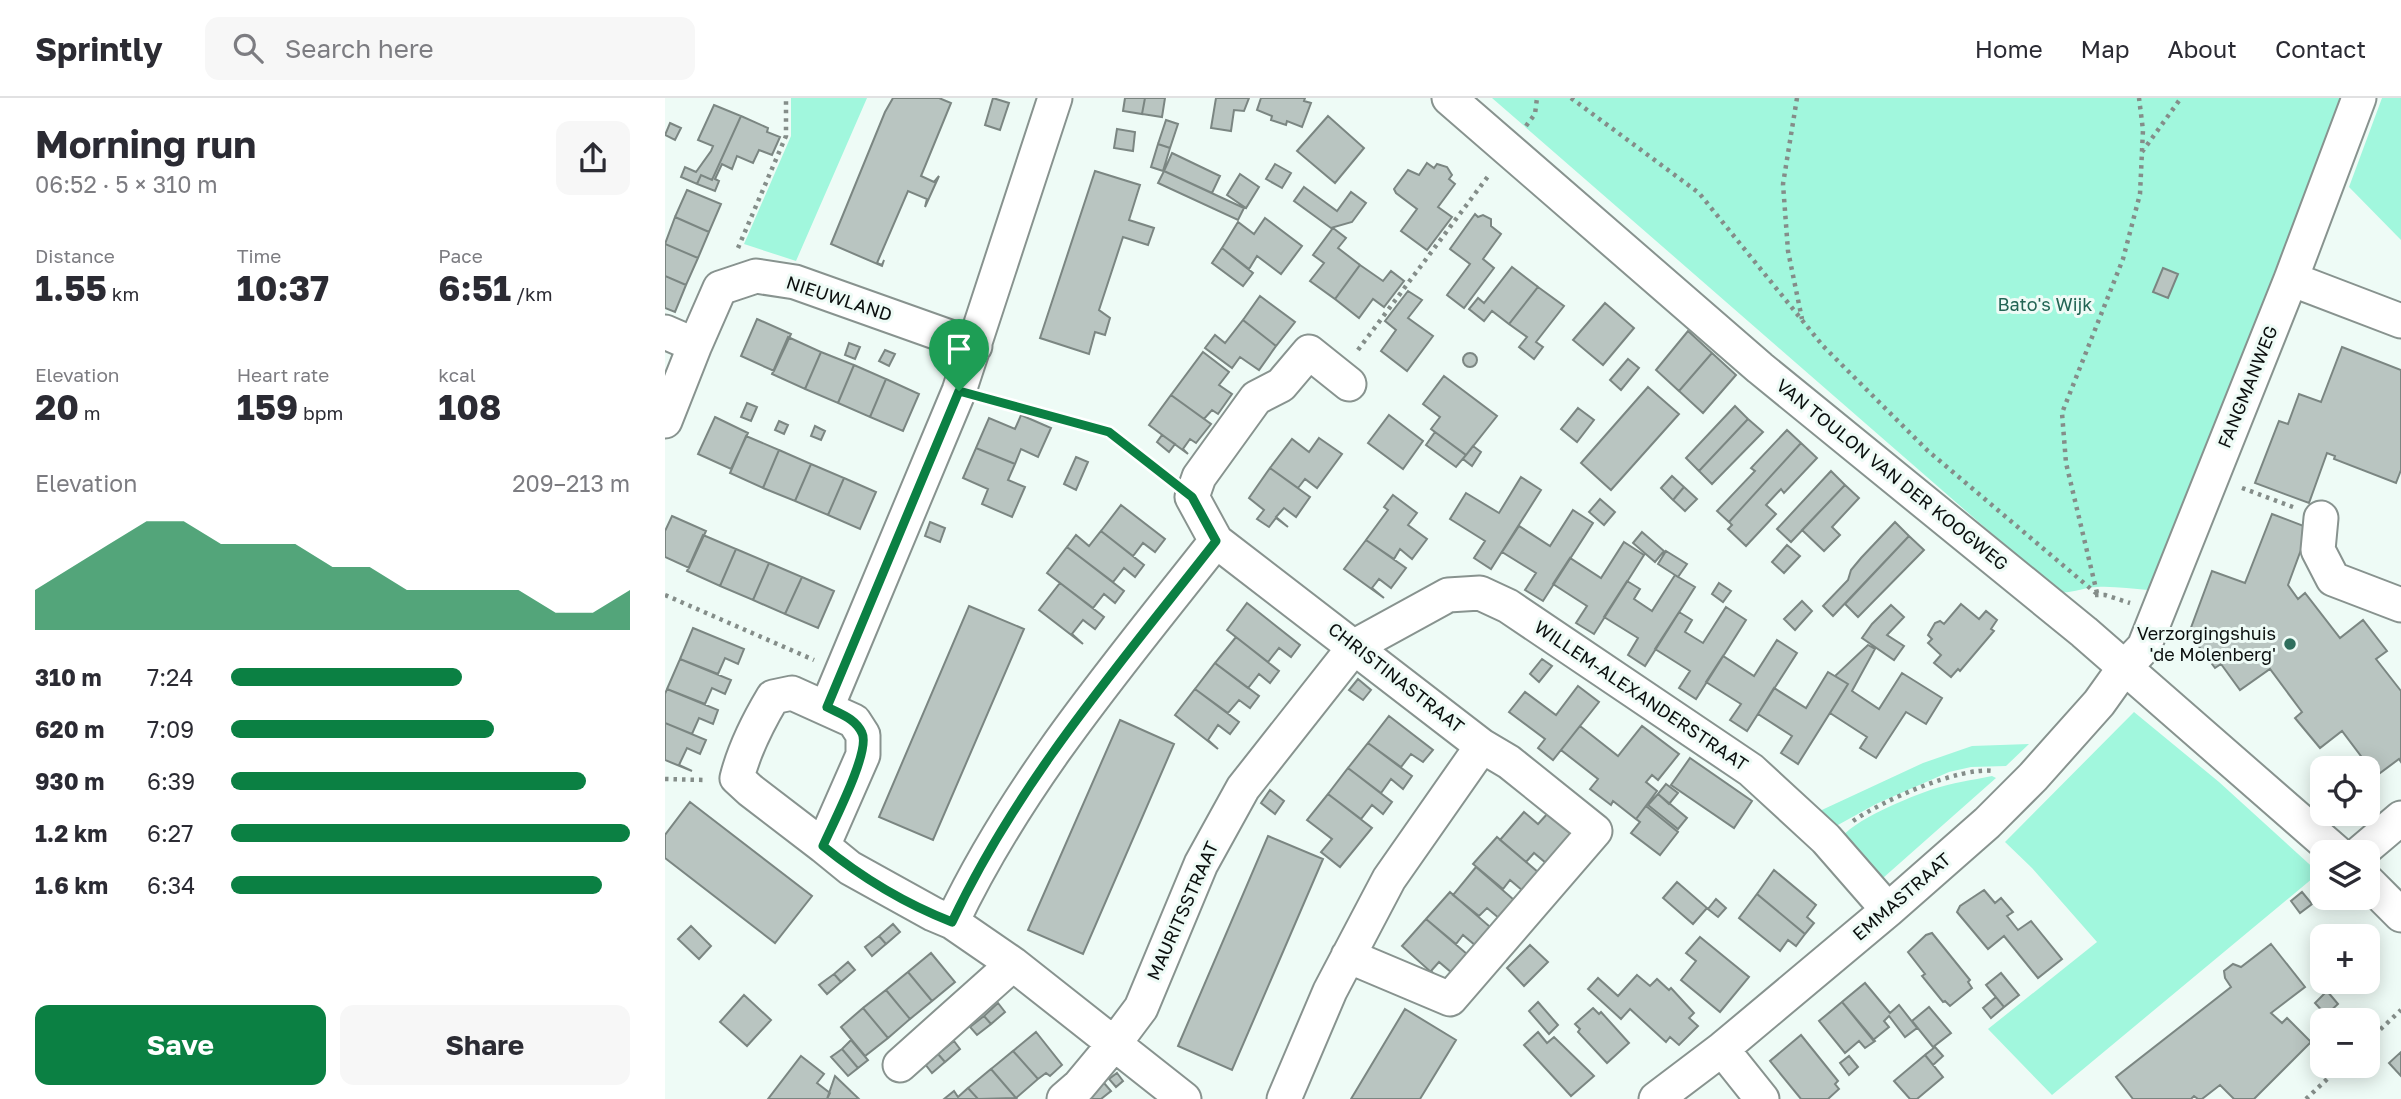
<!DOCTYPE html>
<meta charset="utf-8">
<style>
:root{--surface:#fff;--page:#f7f7f7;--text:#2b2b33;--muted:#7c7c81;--line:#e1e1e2;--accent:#0b8043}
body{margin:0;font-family:"Golos Text",sans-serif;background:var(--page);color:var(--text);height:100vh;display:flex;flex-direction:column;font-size:26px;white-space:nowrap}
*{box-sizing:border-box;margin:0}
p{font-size:23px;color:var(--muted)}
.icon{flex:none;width:38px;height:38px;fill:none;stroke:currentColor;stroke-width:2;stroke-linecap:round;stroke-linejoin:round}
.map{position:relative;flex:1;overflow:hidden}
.details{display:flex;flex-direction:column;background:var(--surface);width:665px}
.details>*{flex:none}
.tools{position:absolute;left:1645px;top:658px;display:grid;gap:14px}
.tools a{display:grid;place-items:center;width:70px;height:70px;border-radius:14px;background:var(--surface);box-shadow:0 4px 18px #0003;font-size:35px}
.pin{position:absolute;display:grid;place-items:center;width:60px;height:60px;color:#fff;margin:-72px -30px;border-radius:50% 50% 50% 0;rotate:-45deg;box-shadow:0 0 7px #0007}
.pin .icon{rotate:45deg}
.round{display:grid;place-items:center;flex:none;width:74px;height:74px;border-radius:14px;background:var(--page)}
.headline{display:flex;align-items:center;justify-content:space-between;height:119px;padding:0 35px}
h1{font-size:38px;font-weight:700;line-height:52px}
.stats{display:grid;grid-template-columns:repeat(3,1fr);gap:10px;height:119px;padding:7px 35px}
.stats div{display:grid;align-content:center}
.stats b{font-size:35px;font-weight:700}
.stats small{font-size:19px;font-weight:400}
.stats p{font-size:19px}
.chart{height:196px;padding:14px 35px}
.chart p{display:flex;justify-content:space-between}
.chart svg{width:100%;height:126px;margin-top:7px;fill:var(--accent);opacity:.7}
.cta{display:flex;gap:14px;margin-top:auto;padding:14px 35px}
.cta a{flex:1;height:80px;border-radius:14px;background:var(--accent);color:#fff;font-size:28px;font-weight:700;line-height:80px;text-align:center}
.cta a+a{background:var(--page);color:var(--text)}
ul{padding:0 35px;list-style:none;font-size:23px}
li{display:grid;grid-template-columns:112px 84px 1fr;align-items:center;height:52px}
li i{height:18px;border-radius:9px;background:var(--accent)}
header{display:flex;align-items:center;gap:42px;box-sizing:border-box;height:98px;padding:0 35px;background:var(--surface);border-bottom:2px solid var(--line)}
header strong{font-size:33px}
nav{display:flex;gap:38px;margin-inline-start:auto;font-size:24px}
.search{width:490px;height:63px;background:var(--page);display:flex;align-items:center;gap:18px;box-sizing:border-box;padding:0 24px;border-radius:14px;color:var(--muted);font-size:26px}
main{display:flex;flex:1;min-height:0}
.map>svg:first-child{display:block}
.green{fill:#a1f7dd}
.building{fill:#b9c5c1;stroke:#7b8682;stroke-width:2}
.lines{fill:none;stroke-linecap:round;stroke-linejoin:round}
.minor-casing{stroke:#88938f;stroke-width:37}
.path{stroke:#848d89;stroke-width:4.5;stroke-dasharray:3.5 5;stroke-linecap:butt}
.minor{stroke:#fff;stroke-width:33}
.route-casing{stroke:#fff;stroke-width:14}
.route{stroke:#0b8043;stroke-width:9}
.poi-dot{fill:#2e6f5d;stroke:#eefbf6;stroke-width:2.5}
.labels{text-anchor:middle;stroke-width:6;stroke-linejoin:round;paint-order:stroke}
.street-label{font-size:18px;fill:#0b0f0e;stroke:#eefbf6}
.park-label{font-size:18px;fill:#226554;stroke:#eefbf6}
.poi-label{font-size:18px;fill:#0b0f0e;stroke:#eefbf6;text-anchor:end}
</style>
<header>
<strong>Sprintly</strong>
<div class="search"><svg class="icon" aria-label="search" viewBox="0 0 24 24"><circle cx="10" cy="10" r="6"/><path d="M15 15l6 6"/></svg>Search here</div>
<nav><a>Home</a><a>Map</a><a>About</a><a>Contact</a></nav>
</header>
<main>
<section class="details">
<div class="headline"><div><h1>Morning run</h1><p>06:52 · 5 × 310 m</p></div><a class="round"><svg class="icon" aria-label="share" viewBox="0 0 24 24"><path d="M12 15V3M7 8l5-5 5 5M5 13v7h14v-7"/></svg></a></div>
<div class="stats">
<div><p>Distance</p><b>1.55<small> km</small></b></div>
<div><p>Time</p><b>10:37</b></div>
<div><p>Pace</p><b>6:51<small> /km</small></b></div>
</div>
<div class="stats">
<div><p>Elevation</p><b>20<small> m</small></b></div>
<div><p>Heart rate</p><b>159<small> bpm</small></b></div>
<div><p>kcal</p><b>108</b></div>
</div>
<div class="chart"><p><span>Elevation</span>209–213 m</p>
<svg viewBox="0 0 160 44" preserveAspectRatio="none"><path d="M0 44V30L10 22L20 14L30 6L40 6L50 14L60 14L70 14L80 22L90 22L100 30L110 30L120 30L130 30L140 38L150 38L160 30V44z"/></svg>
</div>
<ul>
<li><b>310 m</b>7:24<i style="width:58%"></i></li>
<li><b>620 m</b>7:09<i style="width:66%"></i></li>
<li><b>930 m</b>6:39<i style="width:89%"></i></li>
<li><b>1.2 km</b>6:27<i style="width:100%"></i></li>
<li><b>1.6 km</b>6:34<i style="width:93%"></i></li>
</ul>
<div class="cta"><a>Save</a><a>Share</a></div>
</section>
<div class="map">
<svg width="1736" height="1001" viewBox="0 0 1736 1001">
<rect width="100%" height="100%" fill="#eefbf6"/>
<path class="green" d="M126 0H202L131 163 79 146 126 38Z
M827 0H1681L1489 486 1483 492C1467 491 1449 488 1432 489 1420 489 1405 496 1394 494Z
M1717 0H1736V142L1684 89Z
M1469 614 1554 684 1654 775 1387 997 1323 931 1432 844 1367 770 1340 744Z
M1364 646 1341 668 1306 669 1284 674 1211 706 1162 733 1146 717 1258 665 1307 648Z
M1327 678 1331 680 1218 780H1209L1174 743C1186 722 1245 699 1268 691 1287 685 1307 682 1327 678Z"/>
<path class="building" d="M228 0H274L286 5 256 78 269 84 274 78 260 109 262 101 243 93 212 165 217 167 219 162 217 168 166 146 220 14Z
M328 0 344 5 335 32 320 27Z
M460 0H480L477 16 458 13Z
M480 0H500L497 19 477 16Z
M551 0H584L579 13 569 12 566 33 546 30Z
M596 0H640L639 3 646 5 637 29 622 23 621 27 606 22 607 18 592 12Z
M49 7 76 18 47 82 36 77 32 86 16 79 20 69 31 74 46 53 48 48 33 42Z
M76 18 103 30 102 34 115 39 107 57 94 52 88 65 72 58 67 71 57 66 50 81 54 83 50 93 32 86 36 77 47 82Z
M663 18 699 50 670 85 632 53Z
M501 22 513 26 505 50 493 46Z
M5 25 16 30 10 42 0 37Z
M452 31 470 34 468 53 449 50Z
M493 46 505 50 498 73 486 69Z
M507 55 555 78 547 95 499 73Z
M762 65 769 70 772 66 782 69 787 77 784 81 790 86 773 109 787 119 762 152 736 133 752 111 731 95 729 91 743 72 754 77Z
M610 66 626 75 617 90 601 81Z
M430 73 475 87 464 122 489 130 483 147 458 139 434 212 445 220 440 237 430 234 424 256 375 240Z
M499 73 579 110 573 122 493 85Z
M575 76 594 89 581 110 562 97Z
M639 89 672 113 686 94 701 105 687 124 666 130 629 103Z
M22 92 56 106 44 134 10 119Z
M810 116 813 119 818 117 826 121V128L836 136 818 161 829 170 799 210 782 197 805 166 785 151Z
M10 119 44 134 33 160 0 146Z
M600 120 637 148 616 176 592 158 584 171 557 150 573 124 589 136Z
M668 130 681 140 673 150 695 167 670 201 645 183 659 165 648 157Z
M0 146 33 160 21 187 0 178Z
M557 150 588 175 578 188 547 165Z
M695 167 718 183 726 173 739 183 719 209 708 201 694 220 670 201Z
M847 169 873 189 844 226 827 213 819 223 804 211 813 200 819 205Z
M1498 170 1513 176 1503 200 1488 194Z
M0 178 21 187 10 214 0 210Z
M873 189 899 208 871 244 878 249 869 261 854 249 862 239 844 226Z
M743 193 757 202 743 220 768 238 742 273 716 253 731 232 720 223Z
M595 198 630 224 611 248 578 222Z
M940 205 969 230 938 267 908 242Z
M92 221 126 236 109 273 76 258Z
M578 222 611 248 594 272 575 259 567 270 540 250 550 237 560 245Z
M1023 233 1047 255 1014 293 991 272Z
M123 239 156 254 140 291 107 276Z
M184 245 195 249 190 261 180 257Z
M1677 249 1736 272V372L1731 385 1669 361 1670 358 1662 355 1644 405 1590 385 1614 323 1623 326 1634 296 1656 304Z
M220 252 230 256 224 268 214 263Z
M156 254 189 267 173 305 140 291Z
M538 254 564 274 554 287 567 296 553 316 547 312 539 321 506 297Z
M1047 255 1071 277 1038 315 1014 293Z
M798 262a7 7 0 1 1 14 0a7 7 0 1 1-14 0Z
M963 261 974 270 956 292 945 282Z
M189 267 221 281 205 319 173 305Z
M779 278 832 318 801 357 766 331 775 319 758 306Z
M221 281 254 296 238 333 205 319Z
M983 289 1014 316 946 392 916 365Z
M506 297 546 326 531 345 525 341 518 351 523 356 484 327Z
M82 305 92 309 86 323 76 319Z
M1070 308 1083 321 1034 373 1021 360Z
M913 310 929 322 912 344 896 331Z
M356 317 386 330 373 359 356 351 350 366 311 350 324 320 350 331Z
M724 317 758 343 738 371 703 345Z
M50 319 83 335 66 371 33 356Z
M1083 321 1098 334 1047 386 1034 373Z
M114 323 123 327 119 336 110 332Z
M150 328 160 333 156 342 146 338Z
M1122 332 1136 345 1064 424 1052 413 1090 373 1086 370Z
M770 334 801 357 791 369 761 347Z
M497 337 510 346 504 354 492 344Z
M81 338 114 352 98 390 65 375Z
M654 340 677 356 652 390 640 381 633 390 605 370 627 341 644 354Z
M1136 345 1152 360 1119 395 1116 391 1101 407 1111 416 1081 448 1063 431 1067 427 1064 424Z
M808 348 816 354 807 368 798 361Z
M311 350 350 366 343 382 360 389 347 419 317 406 323 391 298 380Z
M114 352 146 366 130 403 98 390Z
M411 359 423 364 411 392 399 386Z
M146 366 179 380 163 417 130 403Z
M605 370 645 399 631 419 619 410 611 419 623 429 611 420 604 429 592 421 599 412 584 400Z
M1166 373 1180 387 1126 444 1112 431Z
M1007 378 1019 389 1008 402 996 390Z
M856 379 876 392 826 471 809 460 820 443 785 421 801 395 834 415Z
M179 380 211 394 195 431 163 417Z
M1180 387 1194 400 1167 429 1175 437 1159 453 1137 432Z
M1019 389 1032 401 1020 413 1008 402Z
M728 397 752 415 743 427 762 441 747 461 735 451 729 461 701 442 723 412 719 409Z
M935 401 950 414 939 427 924 414Z
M456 407 500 441 490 454 478 445 468 458 436 433Z
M908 412 928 425 878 503 860 492 871 475 837 454 854 428 885 448Z
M1607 416 1644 430 1623 487 1633 501 1640 495 1675 540 1698 522 1722 553 1711 561 1736 593V664L1734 661 1711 678 1677 633 1655 650 1630 620 1637 614 1605 571 1575 592 1556 566 1550 570 1524 535 1547 473 1580 485Z
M7 418 41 433 24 470 0 459V433Z
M265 424 280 430 275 444 260 438Z
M1230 424 1244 438 1168 518 1158 508 1183 482 1186 472 1196 460Z
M436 433 479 467 470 479 459 470 448 484 402 449 411 437 424 448Z
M977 434 999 453 990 464 968 445Z
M38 437 71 451 55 488 22 473Z
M1244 438 1259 452 1193 519 1180 506Z
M701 442 741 470 726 490 714 481 707 490 719 500 679 471Z
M959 444 979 457 929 536 911 525 922 508 888 486 905 460 936 480Z
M1122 447 1135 458 1119 475 1107 464Z
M402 449 459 493 450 505 439 496 428 510 382 475Z
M71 451 104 465 88 502 55 488Z
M1001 453 1022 466 1013 479 993 466Z
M104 465 137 479 120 516 88 502Z
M1010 477 1030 489 980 568 963 557 973 540 939 519 962 483 975 491 969 501 987 513Z
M137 479 169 493 153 530 120 516Z
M395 485 439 519 430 531 418 522 407 536 418 546 374 512Z
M1054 485 1066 493 1058 504 1047 496Z
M1137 503 1147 513 1130 532 1119 521Z
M582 505 635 547 626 559 614 550 603 564 562 532Z
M1296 506 1314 521 1321 513 1332 522 1326 531 1329 533 1295 573 1293 571 1286 579 1269 565 1276 557 1263 545 1267 541 1263 537 1270 525 1275 523 1279 526Z
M1226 507 1239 519 1222 537 1239 548 1229 562 1197 540 1207 526Z
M304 508 359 531 268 742 214 719Z
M1061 509 1081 522 1031 601 1014 590 1025 573 990 551 1014 514 1027 522 1020 534 1038 545Z
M28 530 79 551 73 566 60 560 53 576 15 561Z
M571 539 614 573 605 585 594 576 583 590 550 565Z
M1112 542 1132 555 1082 633 1065 622 1076 606 1041 584 1058 558 1089 578Z
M1203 547 1210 551 1187 593 1214 611 1237 575 1277 600 1261 626 1241 614 1211 660 1195 650 1202 639 1165 615 1183 586 1170 578Z
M15 561 66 582 60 596 47 590 40 606 2 591Z
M877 561 887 568 874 584 865 576Z
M550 565 594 598 585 610 574 602 563 615 530 591Z
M1163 574 1183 586 1133 666 1116 655 1127 638 1093 616 1109 590 1141 610Z
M693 581 706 592 698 602 684 592Z
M913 588 934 604 888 662 873 650 880 641 844 614 860 594 891 617Z
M2 591 53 612 48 626 34 620 27 636 0 625V596Z
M530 591 574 624 565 636 553 627 543 642 553 651 510 617Z
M724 618 768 652 758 664 746 656 736 669 703 645Z
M455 622 509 646 418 856 363 832Z
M0 625 41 642 35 656 22 650 14 667 27 673 0 662Z
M915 628 953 658 977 628 1014 656 993 682 987 677 981 684 992 693 971 721 948 703 946 707 925 691 933 681 896 652Z
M703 645 747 678 738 691 726 681 716 695 683 670Z
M1025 660 1087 703 1069 730 1006 687Z
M683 670 727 704 718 716 707 707 696 721 663 696Z
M1001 686 1013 695 1004 706 993 696Z
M605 692 619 703 610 716 596 705Z
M663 696 707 730 675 769 656 754 667 741 642 722Z
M993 696 1022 720 1013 731 983 707Z
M25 704 147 798 110 845 0 760V737Z
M981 708 1013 734 995 757 966 735 975 724 971 721Z
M859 714 873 726 884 714 907 734 881 765 869 755 861 764 835 742Z
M603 738 658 761 567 972 513 948Z
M832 739 880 780 864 798 845 782 838 791 808 766Z
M811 769 856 808 841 826 822 810 814 818 788 797Z
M1109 772 1151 807 1142 819 1149 825 1140 836 1092 796Z
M1012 784 1042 810 1028 826 998 800Z
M1319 792 1330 805 1336 800 1348 814 1342 818 1353 832 1366 823 1397 861 1373 880 1339 838 1323 851 1292 814 1295 808Z
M785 794 832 835 817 853 798 837 791 846 761 821Z
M1637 794 1647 806 1635 815 1626 803Z
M1092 796 1140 836 1131 848 1123 842 1115 853 1074 820Z
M1051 801 1061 810 1053 819 1043 811Z
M761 821 809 862 793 880 774 864 766 873 777 884 737 848Z
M228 826 235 834 221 846 214 838Z
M26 828 46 848 34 861 13 841Z
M1267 835 1305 882 1303 884 1307 890 1285 908 1280 903 1278 904 1257 878 1260 876 1243 854 1261 837Z
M214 838 221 846 207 858 200 849Z
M1035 839 1084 879 1055 914 1016 882 1031 863 1021 855Z
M1606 846 1640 889 1606 915 1617 925 1622 920 1646 944 1589 1001H1569L1555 987 1537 1001H1533L1529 998 1526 1001H1468L1451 979 1566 889 1560 880 1559 873 1568 866 1576 869Z
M865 847 883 864 859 888 842 870Z
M266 855 290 884 267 903 243 874Z
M183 864 190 872 176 884 169 876Z
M243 874 267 903 245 921 221 892Z
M1336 875 1354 897 1339 909 1321 887Z
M169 876 176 884 162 896 154 887Z
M972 877 985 888 992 881 1004 892 1006 890 1029 915 1024 920 1033 928 1014 947 1005 939 1001 944 965 911 956 921 923 891 933 880 953 898Z
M1200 885 1225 915 1234 907 1252 930 1240 939 1224 918 1219 923 1224 929 1208 942 1177 904Z
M221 892 245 921 223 940 198 910Z
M1662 893 1673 906 1661 917 1650 905Z
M79 897 106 922 82 948 55 924Z
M1331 899 1339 909 1326 920 1318 910Z
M873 904 893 927 884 936 864 913Z
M1177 904 1210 943 1200 950 1194 943 1180 955 1154 923Z
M333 905 340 914 326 926 319 918Z
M1264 909 1286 935 1268 949 1247 923Z
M198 910 223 940 200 958 176 929Z
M928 910 934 916 936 914 964 945 942 965 913 934 915 931 910 926Z
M740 911 791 942 755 1001H686Z
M319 918 326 926 312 937 305 929Z
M371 934 397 967 385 978 381 975 373 981 348 953Z
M873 934 882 945 889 939 929 978 906 998 859 947Z
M1136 937 1173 983 1170 986 1174 991 1163 1001H1136L1105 963Z
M186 942 203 962 193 970 177 951Z
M289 943 295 951 280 964 273 956Z
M1270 949 1278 958 1268 967 1260 957Z
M177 951 193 970 183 978 166 959Z
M348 953 373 981 351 1000 326 971Z
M1736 954V978L1724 965Z
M273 956 280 964 267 975 260 966Z
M1260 957 1278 979 1252 1001H1245L1229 983Z
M136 958 159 976 152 985 165 995 162 1001H103Z
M1184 958 1193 969 1184 977 1175 965Z
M326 971 351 1000 313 1001 303 990Z
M452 975 458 983 451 989 444 981Z
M170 978 194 1001H162Z
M439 985 446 993 436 1001H427L424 997Z
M303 990 313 1001H279L289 993 293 999Z"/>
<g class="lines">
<g class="minor-casing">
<path id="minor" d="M784 0 1095 270 1419 534 1671 754
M1626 181 1736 223
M0 234 30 247 0 323
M30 247 55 190 91 178 130 184 310 248
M1656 420 1653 452 1668 481 1736 507
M127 595 189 623 198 637V657L158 748 85 692 72 680C79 652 93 624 108 599Z
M162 609 294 293 390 0
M158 748 185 770 268 816 287 824 348 866 519 1001
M1696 754 1736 720
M1703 784 1736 817
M287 824C354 683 455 565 551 443
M683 858 785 901 930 733 844 664 817 648
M1057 951 1097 1001
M235 967 348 866
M399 1001 414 988 449 946 476 910 536 766 578 690 690 548 783 497 815 495 843 508 1086 672 1161 741 1223 812
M619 1001 665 893 724 781 817 648 551 443 527 399 534 379 591 300 616 287 644 254 684 286
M991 1001 1057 951 1223 812 1322 725 1368 679 1434 605 1459 570 1479 549 1626 181 1694 0"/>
</g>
<path class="path" d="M906 0 1034 95 1158 248 1263 353 1432 496
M1132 0 1118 86 1123 153 1137 221
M861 28 870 16 872 0
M1477 54 1516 0
M73 150 121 38V0
M693 252 824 77
M324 301 444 334 502 379
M1577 390 1628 409
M1432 495 1401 365 1397 315 1458 161 1475 96 1478 32 1474 0
M0 497 149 562
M1430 497H1440L1465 505
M0 681 40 682
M1188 723C1217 703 1295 668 1329 673
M1703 943 1736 912
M1641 1001 1676 968"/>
<use href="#minor" class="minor"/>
</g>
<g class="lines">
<g class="route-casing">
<path id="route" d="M294 293 444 334 527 399 551 443C455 566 354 682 287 824 241 806 196 779 158 748 167 727 206 653 197 635 190 620 175 616 162 609Z"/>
</g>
<use href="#route" class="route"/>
</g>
<circle class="poi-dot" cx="1625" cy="546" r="7"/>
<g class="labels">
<g class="street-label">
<text transform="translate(174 201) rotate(18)" y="6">NIEUWLAND</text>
<text transform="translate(1583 289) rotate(-68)" y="6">FANGMANWEG</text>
<text transform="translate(1227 377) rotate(39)" y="6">VAN TOULON VAN DER KOOGWEG</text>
<text transform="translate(731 580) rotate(38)" y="6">CHRISTINASTRAAT</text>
<text transform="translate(976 598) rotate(34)" y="6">WILLEM-ALEXANDERSTRAAT</text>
<text transform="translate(1237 799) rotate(-41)" y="6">EMMASTRAAT</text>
<text transform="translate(518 813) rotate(-66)" y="6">MAURITSSTRAAT</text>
</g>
<g class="park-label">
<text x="1380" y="213">Bato's Wijk</text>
</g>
<g class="poi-label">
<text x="1611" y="542">Verzorgingshuis<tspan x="1611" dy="21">'de Molenberg'</tspan></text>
</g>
</g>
</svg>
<div class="tools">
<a><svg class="icon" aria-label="locate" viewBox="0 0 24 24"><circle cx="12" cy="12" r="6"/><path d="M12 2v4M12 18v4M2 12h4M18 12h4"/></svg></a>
<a><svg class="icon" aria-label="layers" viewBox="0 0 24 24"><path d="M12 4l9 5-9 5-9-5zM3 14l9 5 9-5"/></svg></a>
<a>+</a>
<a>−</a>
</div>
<div class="pin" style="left:294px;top:293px;background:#1e9e55"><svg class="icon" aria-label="arrive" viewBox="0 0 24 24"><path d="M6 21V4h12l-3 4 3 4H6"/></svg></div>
</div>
</main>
